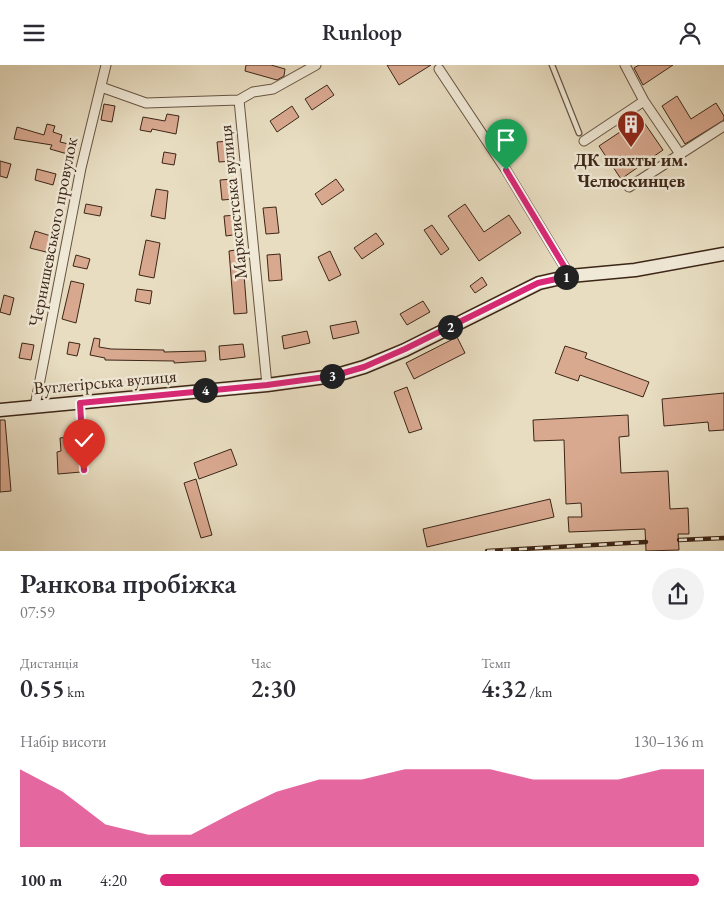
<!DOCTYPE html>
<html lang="uk">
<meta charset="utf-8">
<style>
:root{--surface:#fff;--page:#f2f2f3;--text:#2b2b33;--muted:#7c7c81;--accent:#db2777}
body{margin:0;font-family:"EB Garamond",serif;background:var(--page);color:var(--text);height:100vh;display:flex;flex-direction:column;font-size:19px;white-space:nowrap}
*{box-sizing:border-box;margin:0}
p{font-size:16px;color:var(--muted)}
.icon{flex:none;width:28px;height:28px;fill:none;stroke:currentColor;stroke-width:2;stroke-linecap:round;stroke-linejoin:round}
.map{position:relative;height:486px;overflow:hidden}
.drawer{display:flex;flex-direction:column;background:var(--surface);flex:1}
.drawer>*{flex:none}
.pin{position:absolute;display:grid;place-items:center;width:42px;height:42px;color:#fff;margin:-51px -21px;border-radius:50% 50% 50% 0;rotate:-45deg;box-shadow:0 0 5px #0007}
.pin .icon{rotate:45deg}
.km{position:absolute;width:25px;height:25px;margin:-12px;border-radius:50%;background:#222;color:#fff;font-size:14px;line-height:25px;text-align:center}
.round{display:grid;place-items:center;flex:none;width:52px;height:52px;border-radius:26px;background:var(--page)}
.summary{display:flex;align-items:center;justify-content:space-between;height:85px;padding:0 20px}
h1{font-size:28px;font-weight:600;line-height:38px}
.metrics{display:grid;grid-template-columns:repeat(3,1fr);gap:8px;height:85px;padding:5px 20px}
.metrics div{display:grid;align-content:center}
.metrics b{font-size:25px;font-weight:600}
.metrics small{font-size:14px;font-weight:400}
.metrics p{font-size:14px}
.chart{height:140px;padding:10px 20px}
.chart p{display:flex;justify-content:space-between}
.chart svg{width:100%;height:90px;margin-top:5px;fill:var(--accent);opacity:.7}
ul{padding:0 20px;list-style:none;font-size:16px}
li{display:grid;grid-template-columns:80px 60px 1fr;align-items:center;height:38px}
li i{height:12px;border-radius:6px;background:var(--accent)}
header{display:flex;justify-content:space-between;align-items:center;height:65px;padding:0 20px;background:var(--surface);font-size:22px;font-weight:600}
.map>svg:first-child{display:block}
.building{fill:#d8a88f;stroke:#3c2617}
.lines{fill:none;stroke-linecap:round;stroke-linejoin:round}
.lane-casing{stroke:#675442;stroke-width:7}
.street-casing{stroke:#675442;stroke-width:11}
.secondary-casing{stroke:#3c2617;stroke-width:15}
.lane{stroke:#f0e9d7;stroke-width:4.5}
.street{stroke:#f0e9d7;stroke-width:9}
.secondary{stroke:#f0e9d7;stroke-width:12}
.rail-casing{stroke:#3c2617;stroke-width:4.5}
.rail{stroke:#f0e9d7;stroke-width:2.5;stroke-dasharray:8;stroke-linecap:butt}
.route-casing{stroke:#fff;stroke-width:10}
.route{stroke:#db2777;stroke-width:6}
.labels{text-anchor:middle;stroke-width:5;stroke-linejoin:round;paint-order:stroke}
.poi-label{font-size:18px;font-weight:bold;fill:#3c2617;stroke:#f0e9d7}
.street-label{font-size:18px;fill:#3c2617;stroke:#f0e9d7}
</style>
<header><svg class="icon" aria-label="menu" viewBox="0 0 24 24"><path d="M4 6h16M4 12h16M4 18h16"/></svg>Runloop<svg class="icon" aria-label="person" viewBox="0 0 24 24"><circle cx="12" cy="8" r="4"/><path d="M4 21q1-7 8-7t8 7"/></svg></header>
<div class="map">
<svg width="724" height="486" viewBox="0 0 724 486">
<rect width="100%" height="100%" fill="#e8ddc1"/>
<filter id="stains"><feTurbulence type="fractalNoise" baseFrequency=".004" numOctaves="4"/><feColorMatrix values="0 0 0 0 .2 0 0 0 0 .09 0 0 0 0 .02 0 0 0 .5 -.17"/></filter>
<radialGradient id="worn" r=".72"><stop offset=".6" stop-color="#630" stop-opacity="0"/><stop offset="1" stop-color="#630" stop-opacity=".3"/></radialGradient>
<path class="building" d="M246 0H271L285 4 284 11 277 15 245 6Z
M387 0H431L399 20Z
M639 0H673L643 20 634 3Z
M327 20 334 30 312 45 305 34Z
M677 31 691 54 716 38 724 51V55L685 79 662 41Z
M104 39 115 41 112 57 101 55Z
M292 41 299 52 277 67 270 56Z
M167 49 179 51 176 69 152 64 151 67 140 65 143 52 165 56Z
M641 53 663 85 621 114 599 81Z
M47 59 55 61 53 67 62 70 60 77 73 80 71 90 50 84 52 80 14 74 17 62 44 70Z
M230 76 232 96 219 97 217 77Z
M164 87 176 89 174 100 162 98Z
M0 96 11 99 7 113 0 111Z
M37 104 56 109 53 120 35 115Z
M233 114 235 134 222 135 220 115Z
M336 114 344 125 322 140 315 129Z
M156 124 168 126 165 154 151 151Z
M86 139 102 142 100 151 84 148Z
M465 139 484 167 509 150 521 168 479 196 448 151Z
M276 142 279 168 266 169 263 143Z
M237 150 240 169 226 171 224 151Z
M432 160 449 184 441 190 424 165Z
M35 166 54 172 50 188 30 183Z
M376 168 384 179 362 194 354 183Z
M146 175 160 178 154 213 139 210Z
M242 184 247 248 234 249 229 186Z
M330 186 341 210 329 216 318 192Z
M280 189 282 215 269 216 267 190Z
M76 190 90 194 87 204 73 201Z
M482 212 487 220 475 228 470 221Z
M71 216 84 219 76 258 62 254Z
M137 224 152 226 150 239 135 236Z
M4 230 14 233 10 250 0 247Z
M423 236 430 247 407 260 400 249Z
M356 256 359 268 333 274 330 261Z
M307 266 310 278 284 284 282 271Z
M457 272 465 288 414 314 406 298Z
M94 273 100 274 99 282 111 284 164 285V287L205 286 206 296 174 298V296L105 295V293L90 290Z
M69 277 80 279 77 291 67 289Z
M22 278 34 280 31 295 19 293Z
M243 279 245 292 220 295 219 281Z
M565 281 587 288 585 293 649 317 643 332 580 310 578 316 555 308Z
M407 322 422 364 409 368 394 327Z
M724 328V365L709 366 708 357 664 361 662 334Z
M628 350 629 371 619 372 621 408 668 406 670 444 688 443 689 469H678L679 485 646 486 645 464 569 467 568 452H582L581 438 566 439 564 375 534 376 533 355Z
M0 355H5L11 426 0 427Z
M78 371 81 407 58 409 57 387 61 386 60 373Z
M231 384 237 400 199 414 194 398Z
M196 414 212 470 201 473 184 418Z
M550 434 554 452 427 482 423 464Z"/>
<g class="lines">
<g class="lane-casing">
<path id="lane" d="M552 0 579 68
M80 339 84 405"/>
</g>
<g class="street-casing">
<path id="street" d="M625 0 644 36 680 89
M439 4 506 105 570 211
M101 22 146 38 239 35
M239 35 267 320
M239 35 253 27 273 24 316 0
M584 76 644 36
M629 122 724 61
M35 341 81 103 106 0"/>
</g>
<g class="secondary-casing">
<path id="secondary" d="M0 345 267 320 333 311 364 302 405 285 539 218 570 211 635 205 724 189"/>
</g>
<use href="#lane" class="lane"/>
<use href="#street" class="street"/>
<use href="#secondary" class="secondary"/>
<g class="rail-casing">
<path id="rail" d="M679 475 724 473
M487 486 646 477"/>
</g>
<use href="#rail" class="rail"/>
</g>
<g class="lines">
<g class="route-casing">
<path id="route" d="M84 405 80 338 267 320 333 311 364 302 405 284 538 218 570 211 506 105"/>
</g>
<use href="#route" class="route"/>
</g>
<defs>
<g id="building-pin" transform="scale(1.4375)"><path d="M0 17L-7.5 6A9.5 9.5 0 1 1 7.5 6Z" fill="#8f2418" stroke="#f0e9d7"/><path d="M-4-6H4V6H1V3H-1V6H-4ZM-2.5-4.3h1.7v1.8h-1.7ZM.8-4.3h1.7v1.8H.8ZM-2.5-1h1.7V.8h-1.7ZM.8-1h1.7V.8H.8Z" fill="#fff"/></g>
</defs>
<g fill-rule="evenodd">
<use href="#building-pin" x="631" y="59"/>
</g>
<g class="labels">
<g class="poi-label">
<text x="631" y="101">ДК шахты им.<tspan x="631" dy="21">Челюскинцев</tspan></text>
</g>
<g class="street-label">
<text transform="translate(233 137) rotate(-96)" y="6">Марксистська вулиця</text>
<text transform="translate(53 167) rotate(-79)" y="6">Чернишевського провулок</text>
<text transform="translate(105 317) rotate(-5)" y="6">Вуглегірська вулиця</text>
</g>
</g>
<rect width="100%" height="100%" filter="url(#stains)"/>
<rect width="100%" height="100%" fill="url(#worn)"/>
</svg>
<div class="pin" style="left:506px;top:105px;background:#1e9e55"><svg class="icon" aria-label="arrive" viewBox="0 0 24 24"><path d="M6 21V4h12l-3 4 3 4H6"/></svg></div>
<div class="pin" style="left:84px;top:405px;background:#d93025"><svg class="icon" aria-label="check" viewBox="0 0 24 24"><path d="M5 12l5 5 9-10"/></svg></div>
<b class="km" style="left:566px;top:212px">1</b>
<b class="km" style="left:450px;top:262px">2</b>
<b class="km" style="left:332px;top:311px">3</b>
<b class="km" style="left:205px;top:325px">4</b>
</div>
<section class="drawer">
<div class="summary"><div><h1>Ранкова пробіжка</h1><p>07:59</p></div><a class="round"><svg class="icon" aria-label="share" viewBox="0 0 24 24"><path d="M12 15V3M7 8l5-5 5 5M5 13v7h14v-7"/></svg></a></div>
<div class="metrics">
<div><p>Дистанція</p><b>0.55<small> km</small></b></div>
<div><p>Час</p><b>2:30</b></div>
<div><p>Темп</p><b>4:32<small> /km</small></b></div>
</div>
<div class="chart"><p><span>Набір висоти</span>130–136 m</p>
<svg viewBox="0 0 160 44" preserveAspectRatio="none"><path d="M0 44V6L10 17L20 33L30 38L40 38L50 27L60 17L70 11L80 11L90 6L100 6L110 6L120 11L130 11L140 11L150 6L160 6V44z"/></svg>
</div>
<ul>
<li><b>100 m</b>4:20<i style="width:99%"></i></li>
</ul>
</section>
